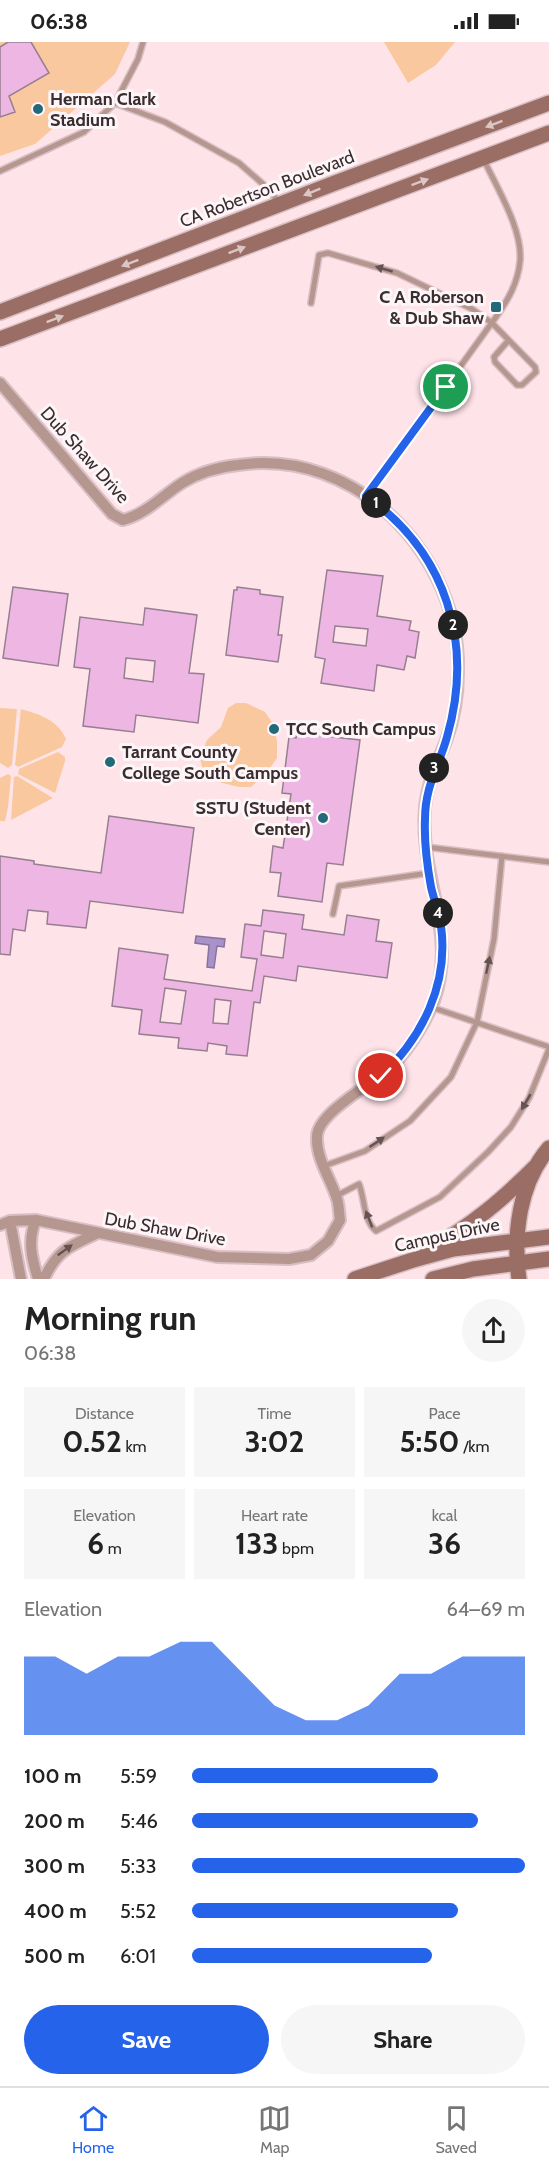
<!DOCTYPE html>
<meta charset="utf-8">
<style>
:root{--surface:#fff;--page:#f6f6f6;--text:#222;--muted:#767676;--line:#e0e0e0;--accent:#2563eb}
body{margin:0;font-family:Cabin,sans-serif;background:var(--page);color:var(--text);height:100vh;display:flex;flex-direction:column;font-size:22px;white-space:nowrap}
*{box-sizing:border-box;margin:0}
p{font-size:20px;color:var(--muted)}
.icon{flex:none;width:33px;height:33px;fill:none;stroke:currentColor;stroke-width:2;stroke-linecap:round;stroke-linejoin:round}
.map{position:relative;height:1237px;overflow:hidden}
.details{display:flex;flex-direction:column;background:var(--surface);flex:1}
.details>*{flex:none}
.pin{position:absolute;display:grid;place-items:center;width:51px;height:51px;color:#fff;margin:-26px;border:3px solid #fff;border-radius:50%;box-shadow:0 2px 6px #0007}
.km{position:absolute;width:30px;height:30px;margin:-15px;border-radius:50%;background:#222;color:#fff;font-size:16px;line-height:30px;text-align:center}
.round{display:grid;place-items:center;flex:none;width:63px;height:63px;border-radius:32px;background:var(--page)}
.overview{display:flex;align-items:center;justify-content:space-between;height:102px;padding:0 24px}
h1{font-size:33px;font-weight:800;line-height:45px}
.metrics{display:grid;grid-template-columns:repeat(3,1fr);gap:9px;height:102px;padding:6px 24px}
.metrics div{display:grid;align-content:center;border-radius:0px;background:var(--page);text-align:center}
.metrics b{font-size:30px;font-weight:800}
.metrics small{font-size:16px;font-weight:400}
.metrics p{font-size:16px}
.chart{height:168px;padding:12px 24px}
.chart p{display:flex;justify-content:space-between}
.chart svg{width:100%;height:108px;margin-top:6px;fill:var(--accent);opacity:.7}
.primary-button{display:flex;gap:12px;margin-top:auto;padding:12px 24px}
.primary-button a{flex:1;height:69px;border-radius:36px;background:var(--accent);color:#fff;font-size:24px;font-weight:800;line-height:69px;text-align:center}
.primary-button a+a{background:var(--page);color:var(--text)}
ul{padding:0 24px;list-style:none;font-size:20px}
li{display:grid;grid-template-columns:96px 72px 1fr;align-items:center;height:45px}
li i{height:15px;border-radius:8px;background:var(--accent)}
.status{display:flex;justify-content:space-between;align-items:center;height:42px;padding:0 30px;background:var(--surface);direction:ltr}
.status svg{height:16px;fill:currentColor}
.tab-bar{display:flex;justify-content:space-around;align-items:center;height:84px;border-top:2px solid var(--line);background:var(--surface);font-size:16px;color:var(--muted)}
.tab-bar a{display:grid;justify-items:center;gap:3px}
.tab-bar .selected{color:var(--accent)}
.map>svg:first-child{display:block}
.green{fill:#fac89e}
.water{fill:#a991ca;stroke:#88739c;stroke-width:1.5}
.building{fill:#eeb7e3;stroke:#967f91;stroke-width:1.5;fill-rule:evenodd}
.lines{fill:none;stroke-linecap:round;stroke-linejoin:round}
.lane-casing{stroke:#d7bfc4;stroke-width:8}
.street-casing{stroke:#d7bfc4;stroke-width:14}
.secondary-casing{stroke:#d7bfc4;stroke-width:18}
.lane{stroke:#b69790;stroke-width:5}
.street{stroke:#b69790;stroke-width:10}
.secondary{stroke:#9a6e64;stroke-width:15}
.oneway{fill:#dac6c4}
.oneway2{fill:#655252}
.route-casing{stroke:#fff;stroke-width:12}
.route{stroke:#2563eb;stroke-width:8}
.poi-dot{fill:#236979;stroke:#fdf6f8;stroke-width:2}
.labels{text-anchor:middle;stroke-width:6;stroke-linejoin:round;paint-order:stroke}
.poi-label{font-size:18px;font-weight:bold;fill:#3a2d30;stroke:#fdf6f8;text-anchor:start}
.street-label{font-size:18px;fill:#3a2d30;stroke:#fdf6f8}
</style>
<div class="status"><b>06:38</b><svg viewBox="0 0 49 12"><path d="M0 12V9h3v3zM5 12V6h3v6zM10 12V3h3v9zM15 12V0h3v12zM26 1h20v11H26zM47 4h2v5h-2z"/></svg></div>
<div class="map">
<svg width="549" height="1237" viewBox="0 0 549 1237">
<rect width="100%" height="100%" fill="#fee3e9"/>
<path class="green" d="M0 0H130L115 32 35 102 0 114Z
M384 0H455L436 23 408 41Z
M236 661H246L265 670 273 682 277 699V716L268 729 251 745H239L210 738 203 729 200 716 207 698 221 685 228 666Z
M0 666 17 667 12 723 8 726 0 721Z
M21 667C39 672 58 678 66 697L62 705 18 725 15 723Z
M58 710 65 715V719L55 751 18 732 19 727Z
M8 732 11 734 8 765 5 779H0V736Z
M17 734 53 756 11 778 14 735Z"/>
<path class="water" d="M196 894 225 897 224 905 217 904 214 926 207 925 209 903 195 901Z"/>
<path class="building" d="M8 0H31L49 31 9 54 15 70 0 75V5Z
M327 528 383 534 377 574 411 579 409 588 419 590 415 616 407 614 404 628 377 623 374 649 321 641 325 617 315 615ZM335 584 368 587 366 604 333 600Z
M13 545 68 552 58 624 3 616Z
M237 545 260 548V552L283 555 278 593H282L278 620 226 613 234 548H237Z
M145 566 197 573 189 631 204 632 198 681 136 673 134 690 83 684 90 627 74 625 80 575 143 583ZM126 616 155 619 153 640 124 636Z
M297 691 360 698 343 823 327 821 322 860 278 854 281 831 270 830 273 804 283 806 291 752 282 751 289 695 296 696Z
M109 774 194 786 183 871 90 859 86 886 47 882 48 870 28 868 25 889 13 887 10 913 0 912V814L34 819V822L101 831Z
M263 868 304 873 302 887 344 893 347 873 379 878 376 899 392 901 387 936 298 924 296 939 264 934 260 961 254 960 247 1014 226 1012 227 1004 208 1001 207 1009 178 1006 179 996 139 992 142 968 112 964 119 906 168 913 164 937 252 949 257 917 241 915 245 882 261 884ZM264 889 286 892 283 916 261 913ZM165 946 186 949 181 982 160 980ZM215 957 231 959 228 982 213 981Z"/>
<g class="lines">
<g class="lane-casing">
<path id="lane" d="M115 61 138 17 143 0
M0 129 84 90 115 61 165 80 239 121 264 143 280 161
M311 261 319 213 328 211 397 231 472 267 492 281 535 325 536 330 522 343H517L495 320 494 315 508 299
M366 455 496 275C508 258 518 241 520 219 523 188 497 146 484 118
M426 805 549 820
M333 872 339 844 429 831
M431 965 549 1005
M324 1124 365 1109 410 1079 451 1035 477 980 494 897 502 814
M336 1154 359 1142C365 1157 363 1178 376 1189L440 1155 488 1110 511 1085 529 1056 549 1007"/>
</g>
<g class="street-casing">
<path id="street" d="M0 341 112 472 123 478C146 472 162 454 182 441 198 431 219 425 238 423 357 405 461 515 458 630 458 653 454 678 446 699 437 721 427 742 425 766 419 834 458 891 434 959 425 981 410 1006 393 1023 375 1041 317 1070 317 1095 316 1117 331 1137 337 1157 339 1163 339 1171 340 1178L328 1199 311 1213 289 1217 217 1215 36 1178 10 1179 0 1183
M36 1178C27 1198 32 1217 38 1237
M10 1179 21 1237
M44 1237C57 1208 70 1204 98 1191"/>
</g>
<g class="secondary-casing">
<path id="secondary" d="M0 270 335 141 549 61
M0 297 549 91
M428 1209C473 1182 500 1160 536 1124
M355 1237 413 1218 453 1207 549 1195
M433 1237 473 1227 549 1217
M519 1237C513 1193 519 1141 549 1106"/>
</g>
<use href="#lane" class="lane"/>
<use href="#street" class="street"/>
<use href="#secondary" class="secondary"/>
</g>
<defs><path id="oneway-solid" d="M-6-.8H1V-3.2L6.5 0L1 3.2V.8H-6Z" transform="scale(1.5)"/></defs>
<g class="oneway">
<use href="#oneway-solid" transform="translate(494 82) rotate(159)"/>
<use href="#oneway-solid" transform="translate(420 140) rotate(-20)"/>
<use href="#oneway-solid" transform="translate(312 150) rotate(158)"/>
<use href="#oneway-solid" transform="translate(237 208) rotate(-21)"/>
<use href="#oneway-solid" transform="translate(130 221) rotate(159)"/>
<use href="#oneway-solid" transform="translate(55 277) rotate(-21)"/>
</g>
<g class="oneway2">
<use href="#oneway-solid" transform="translate(384 227) rotate(-164)"/>
<use href="#oneway-solid" transform="translate(488 923) rotate(-78)"/>
<use href="#oneway-solid" transform="translate(526 1060) rotate(120)"/>
<use href="#oneway-solid" transform="translate(377 1100) rotate(-34)"/>
<use href="#oneway-solid" transform="translate(369 1177) rotate(-111)"/>
<use href="#oneway-solid" transform="translate(65 1208) rotate(-36)"/>
</g>
<g class="lines">
<g class="route-casing">
<path id="route" d="M381 1034C422 996 449 942 441 884 439 871 434 858 431 845 427 823 424 799 425 777 425 744 439 724 447 695 474 601 447 511 366 454L446 345"/>
</g>
<use href="#route" class="route"/>
</g>
<g class="poi-dot">
<circle cx="38" cy="67" r="6"/>
<rect x="490" y="259" width="12" height="12" rx="3"/>
<circle cx="274" cy="687" r="6"/>
<circle cx="110" cy="720" r="6"/>
<circle cx="323" cy="776" r="6"/>
</g>
<g class="labels">
<g class="poi-label">
<text x="50" y="63">Herman Clark<tspan x="50" dy="21">Stadium</tspan></text>
<text x="484" y="261" text-anchor="end">C A Roberson<tspan x="484" dy="21">&amp; Dub Shaw</tspan></text>
<text x="286" y="693">TCC South Campus</text>
<text x="122" y="716">Tarrant County<tspan x="122" dy="21">College South Campus</tspan></text>
<text x="311" y="772" text-anchor="end">SSTU (Student<tspan x="311" dy="21">Center)</tspan></text>
</g>
<g class="street-label">
<text transform="translate(267 147) rotate(-21)" y="6">CA Robertson Boulevard</text>
<text transform="translate(85 413) rotate(48)" y="6">Dub Shaw Drive</text>
<text transform="translate(165 1187) rotate(10)" y="6">Dub Shaw Drive</text>
<text transform="translate(447 1193) rotate(-12)" y="6">Campus Drive</text>
</g>
</g>
</svg>
<div class="pin" style="left:446px;top:345px;background:#1e9e55"><svg class="icon" aria-label="arrive" viewBox="0 0 24 24"><path d="M6 21V4h12l-3 4 3 4H6"/></svg></div>
<div class="pin" style="left:381px;top:1034px;background:#d93025"><svg class="icon" aria-label="check" viewBox="0 0 24 24"><path d="M5 12l5 5 9-10"/></svg></div>
<b class="km" style="left:376px;top:461px">1</b>
<b class="km" style="left:453px;top:583px">2</b>
<b class="km" style="left:434px;top:726px">3</b>
<b class="km" style="left:438px;top:871px">4</b>
</div>
<section class="details">
<div class="overview"><div><h1>Morning run</h1><p>06:38</p></div><a class="round"><svg class="icon" aria-label="share" viewBox="0 0 24 24"><path d="M12 15V3M7 8l5-5 5 5M5 13v7h14v-7"/></svg></a></div>
<div class="metrics">
<div><p>Distance</p><b>0.52<small> km</small></b></div>
<div><p>Time</p><b>3:02</b></div>
<div><p>Pace</p><b>5:50<small> /km</small></b></div>
</div>
<div class="metrics">
<div><p>Elevation</p><b>6<small> m</small></b></div>
<div><p>Heart rate</p><b>133<small> bpm</small></b></div>
<div><p>kcal</p><b>36</b></div>
</div>
<div class="chart"><p><span>Elevation</span>64–69 m</p>
<svg viewBox="0 0 160 44" preserveAspectRatio="none"><path d="M0 44V12L10 12L20 19L30 12L40 12L50 6L60 6L70 19L80 32L90 38L100 38L110 32L120 19L130 19L140 12L150 12L160 12V44z"/></svg>
</div>
<ul>
<li><b>100 m</b>5:59<i style="width:74%"></i></li>
<li><b>200 m</b>5:46<i style="width:86%"></i></li>
<li><b>300 m</b>5:33<i style="width:100%"></i></li>
<li><b>400 m</b>5:52<i style="width:80%"></i></li>
<li><b>500 m</b>6:01<i style="width:72%"></i></li>
</ul>
<div class="primary-button"><a>Save</a><a>Share</a></div>
</section>
<nav class="tab-bar">
<a class="selected"><svg class="icon" aria-label="home" viewBox="0 0 24 24"><path d="M3 11l9-7 9 7M6 9v11h12V9"/></svg>Home</a>
<a><svg class="icon" aria-label="map" viewBox="0 0 24 24"><path d="M3 6l6-2 6 2 6-2v14l-6 2-6-2-6 2zM9 4v14M15 6v14"/></svg>Map</a>
<a><svg class="icon" aria-label="saved" viewBox="0 0 24 24"><path d="M7 4h10v16l-5-4-5 4z"/></svg>Saved</a>
</nav>
